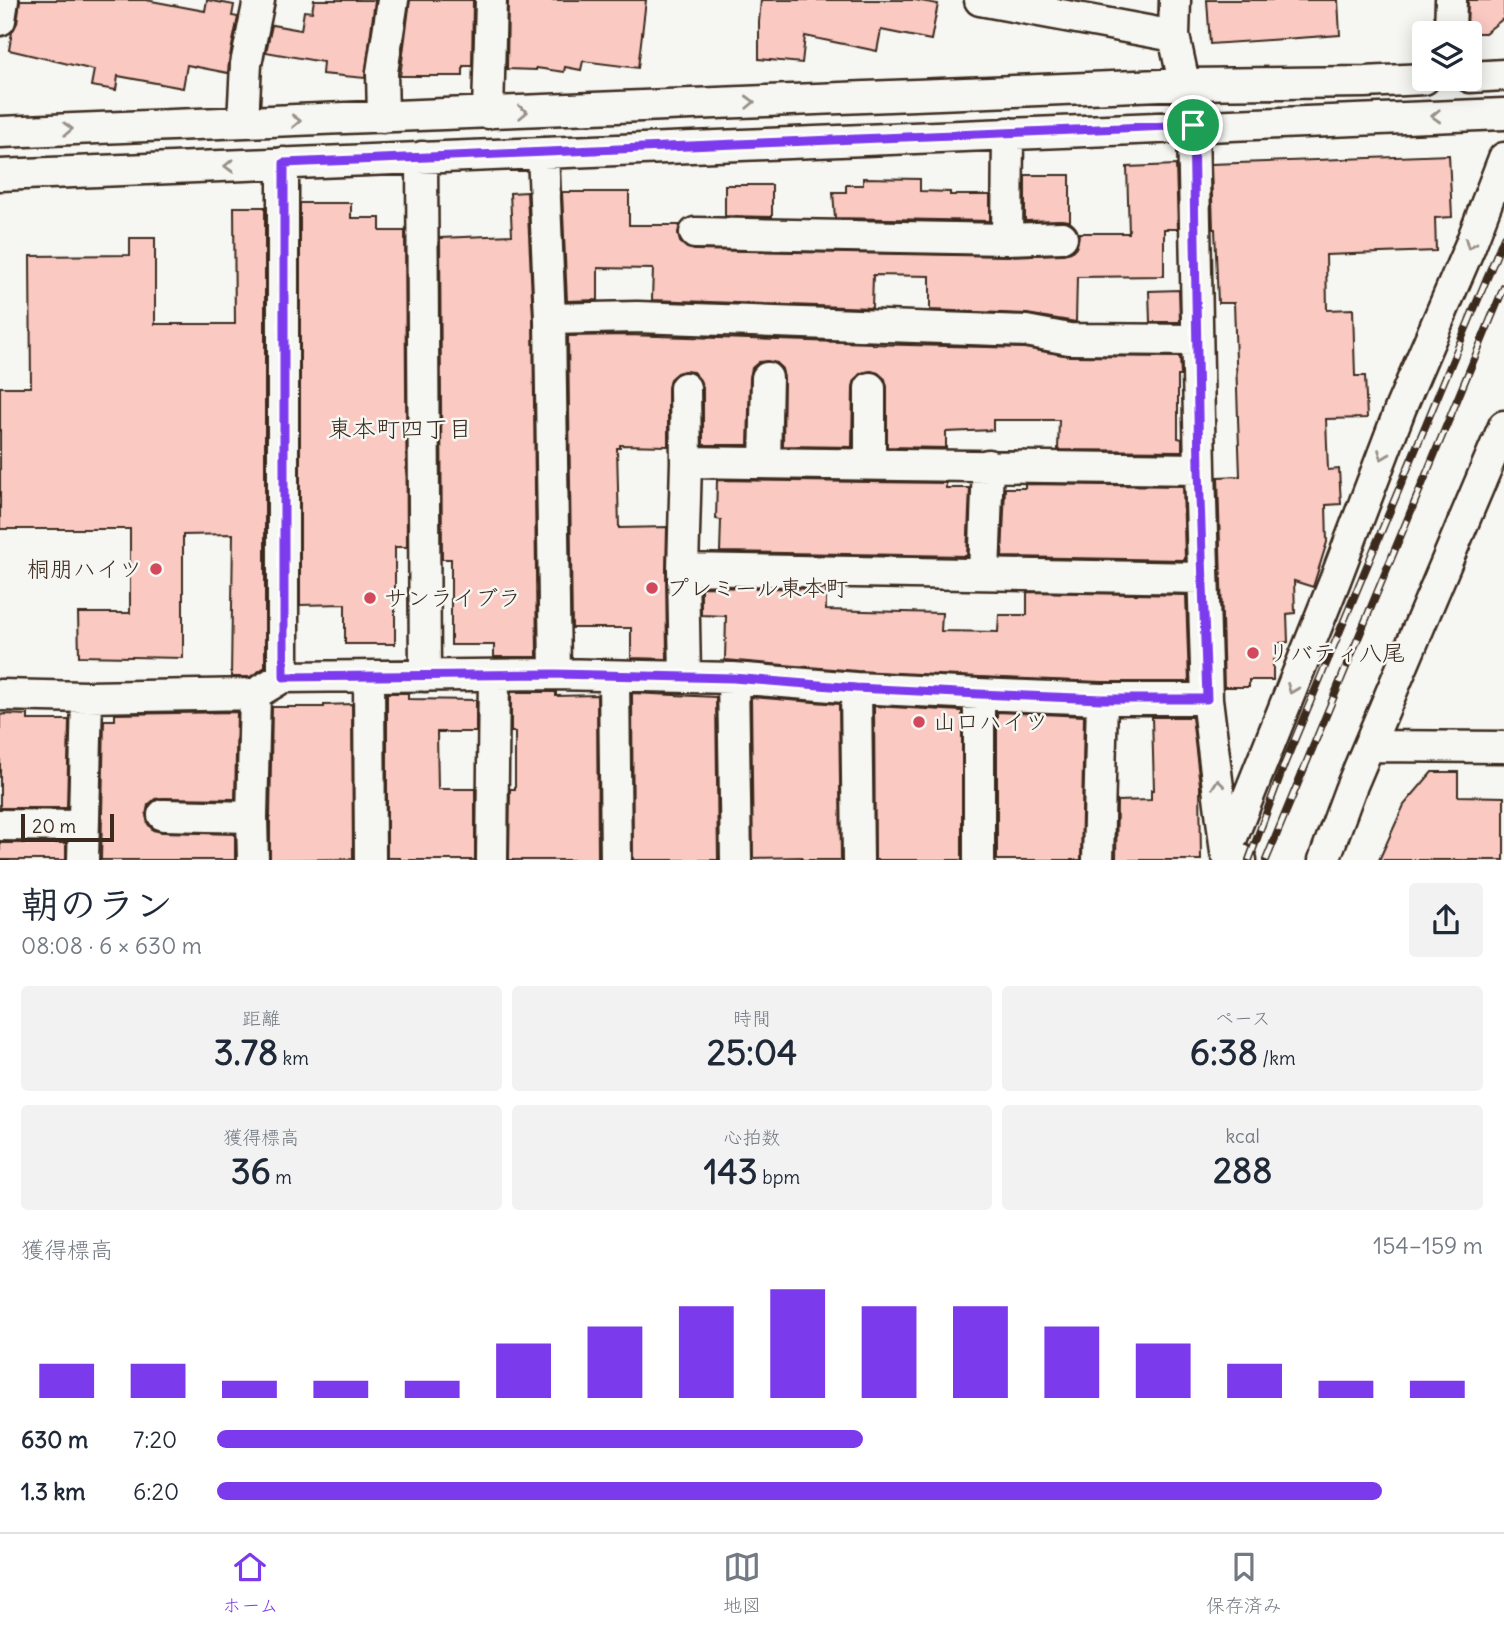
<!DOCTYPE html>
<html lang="ja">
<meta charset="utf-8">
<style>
:root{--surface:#fff;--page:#f2f2f3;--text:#1f2937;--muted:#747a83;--line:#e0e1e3;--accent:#7c3aed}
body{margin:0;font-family:Delius,"Klee One",sans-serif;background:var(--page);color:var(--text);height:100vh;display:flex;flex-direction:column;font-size:26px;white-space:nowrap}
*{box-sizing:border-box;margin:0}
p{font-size:23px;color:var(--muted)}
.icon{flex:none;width:38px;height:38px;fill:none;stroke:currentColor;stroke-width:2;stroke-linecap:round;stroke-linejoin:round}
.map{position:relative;height:860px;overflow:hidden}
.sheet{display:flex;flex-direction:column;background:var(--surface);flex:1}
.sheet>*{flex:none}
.controls{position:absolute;left:1412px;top:21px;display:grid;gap:14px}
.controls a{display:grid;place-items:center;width:70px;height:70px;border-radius:7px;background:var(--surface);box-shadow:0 4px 18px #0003;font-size:35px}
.scale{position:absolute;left:21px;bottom:18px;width:93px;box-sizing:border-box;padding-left:7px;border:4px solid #3b2a1e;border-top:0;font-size:19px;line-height:24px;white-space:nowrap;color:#3b2a1e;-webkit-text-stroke:5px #f6f6f2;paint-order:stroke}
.pin{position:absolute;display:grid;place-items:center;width:60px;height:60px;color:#fff;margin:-30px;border:4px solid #fff;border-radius:50%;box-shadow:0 2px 7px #0007}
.round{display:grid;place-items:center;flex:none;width:74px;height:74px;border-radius:7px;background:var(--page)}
.overview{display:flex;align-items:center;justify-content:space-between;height:119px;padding:0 21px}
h1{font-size:38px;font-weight:700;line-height:52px}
.figures{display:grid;grid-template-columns:repeat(3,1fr);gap:10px;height:119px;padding:7px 21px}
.figures div{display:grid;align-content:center;border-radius:7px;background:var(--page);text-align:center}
.figures b{font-size:35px;font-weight:700}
.figures small{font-size:19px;font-weight:400}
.figures p{font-size:19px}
.chart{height:196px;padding:14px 21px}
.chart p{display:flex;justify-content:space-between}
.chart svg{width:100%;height:126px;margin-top:7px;stroke:var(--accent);stroke-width:6}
ul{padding:0 21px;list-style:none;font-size:23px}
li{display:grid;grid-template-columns:112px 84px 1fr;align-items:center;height:52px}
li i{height:18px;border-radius:9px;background:var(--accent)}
.tabs{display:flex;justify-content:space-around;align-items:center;height:98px;border-top:2px solid var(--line);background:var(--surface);font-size:19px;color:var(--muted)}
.tabs a{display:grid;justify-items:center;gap:4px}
.tabs .on{color:var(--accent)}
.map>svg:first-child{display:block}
.building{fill:#f9c9c2;stroke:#3b2a1e;stroke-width:2}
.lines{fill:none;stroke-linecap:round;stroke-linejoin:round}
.minor-casing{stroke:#3b2a1e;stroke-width:35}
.minor{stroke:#f6f6f2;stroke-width:30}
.rail-casing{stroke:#3b2a1e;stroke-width:8}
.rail{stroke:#f6f6f2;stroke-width:5;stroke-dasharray:16;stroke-linecap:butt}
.oneway{stroke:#989088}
.route-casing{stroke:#fff;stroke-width:14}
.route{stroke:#7c3aed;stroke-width:9}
.poi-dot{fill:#d1495b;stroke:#f6f6f2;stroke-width:2.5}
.labels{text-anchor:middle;stroke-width:5;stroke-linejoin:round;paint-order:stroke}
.poi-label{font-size:23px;fill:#3b2a1e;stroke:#f6f6f2;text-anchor:start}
.neighbourhood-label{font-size:24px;fill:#3b2a1e;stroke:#f6f6f2}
</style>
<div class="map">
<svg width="1504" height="860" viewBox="0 0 1504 860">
<rect width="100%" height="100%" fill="#f6f6f2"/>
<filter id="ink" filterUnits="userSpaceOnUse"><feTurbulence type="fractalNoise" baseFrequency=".0143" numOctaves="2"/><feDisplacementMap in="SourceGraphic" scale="14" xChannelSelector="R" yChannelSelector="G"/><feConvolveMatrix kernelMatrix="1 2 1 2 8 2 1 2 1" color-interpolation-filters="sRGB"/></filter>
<g filter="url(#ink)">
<path class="building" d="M20 0H146L205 11 207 0 234 5 232 16 238 17 229 61 228 73 187 65 183 88 118 76 116 90 91 86 94 70 9 50 12 32 17 23Z
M314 0H375L365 78 322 74 323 62 266 52 272 25 301 30 304 11 312 12Z
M410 0H473L472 66H463V76H400Z
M508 0H646L638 68 583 61 581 70 565 67 564 72 536 68V70L507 69Z
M761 0H915L938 4 931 40 881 30 877 51 805 36 802 63 759 59V22Z
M1207 0H1338L1340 35 1210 44Z
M1468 0H1504V18L1485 33H1467Z
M1449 155 1452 217 1435 218 1436 251 1326 255 1327 310 1353 309 1355 376H1365L1367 418 1326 419 1328 470 1339 469 1341 504 1326 505 1327 542 1313 587 1294 581 1295 613 1287 614 1288 642 1280 643V660H1273V680H1249V687H1224L1218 477 1240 476 1234 303H1218L1215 229H1213L1211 164Z
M1176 165 1178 229H1164V276L1077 277 1076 322 1027 314 930 310V276L873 275 872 308 652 300 653 269 598 268V300L567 301 562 192H629V225H680L678 233 680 242 687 248 695 250 1007 256 1063 254 1071 252 1077 246 1079 233H1129L1127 167Z
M1025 175H1070V221L1061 220 1025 221Z
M863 178 920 179V191L950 192V195H990V221L835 218 833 192H846V185H863Z
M725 185H772V217L725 216Z
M527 192 533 319 537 657H494V645H451V559H442L440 238 512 235 510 193Z
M300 203H351V218H380V231H405L407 547H395V644H345V604L300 605Z
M234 207H265V667L250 677H231L233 534 183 535V658L79 656 78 613H130V529H0V387H31L30 256 130 255V238H155V324H235Z
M1179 290 1180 322H1150L1149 291Z
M627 335 872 343V344L1024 348 1069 356 1180 357 1181 376H1178V438L1182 439V451L1058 450 1059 420H993V430L946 432V448L887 447V387L885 379 878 373 871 371 861 373 855 379 853 387 852 447 783 446 784 378 782 369 777 363 767 361 759 362 752 368 750 377 748 445H703V388L700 380 693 372 684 371 677 373 670 379 668 388V446L620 445V448H617L619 528 667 527 666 569 667 659 631 658V628H572L568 336Z
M717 480 946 483V488H970L967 556 720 552 721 520 716 519Z
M1025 484 1183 486 1185 560 1002 557 1005 488H1025Z
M701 587 826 589V610L942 613 941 631 998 632 999 615H1027V592L1186 595 1189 682H1102L980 677 857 671 725 660 726 616 701 615Z
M511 692H556V696L597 695 598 860H509L510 789H515V732H511Z
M387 693H408V699L476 700V732H437L438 789H475V860H400V858H387Z
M632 693 716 697 718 860H633Z
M751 697 839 704 841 860H802V857L753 858Z
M352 704 353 859 270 860V817L272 707H324V705Z
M874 706 962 711V860H875Z
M237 712 235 799 163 798 155 799 148 805 146 815 148 824 153 830 162 832 235 834V860H101L104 720H115V714Z
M997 712 1084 716 1081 860H997Z
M5 714 28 715V720H69L67 808H0V715Z
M1152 717H1192L1200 785 1201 860H1116L1117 801 1151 800V790H1154Z
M1432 772H1458V796L1504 797V860H1379L1404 805Z
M0 843H66V860H0Z"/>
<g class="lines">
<g class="minor-casing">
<path id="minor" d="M980 0 1174 36
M1175 0 1174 36 1193 125 1200 469 1207 699 1226 852 1241 860
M0 20 3 0
M1450 33 1451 0
M1470 77 1504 75
M488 113 491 0
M383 117 382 72 393 0
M243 122 246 64 259 0
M0 132 1185 84 1365 82 1424 79
M543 153 550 319 555 674
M422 157 425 676
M283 163V677
M0 175 1504 114
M695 233 1007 239 1062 237
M1007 239 1008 133
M550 319 637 317 1026 331 1069 339 1196 340
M685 388 686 462
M765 463 767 378
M870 464V388
M683 569 1203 578
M984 574 988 465
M369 677 370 860
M614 677 616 860
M685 677 683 569 686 462 1200 469
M733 678 736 860
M856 688 858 860
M0 695 87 697 255 694 283 677 555 674 733 678 856 688 979 694 1102 699H1207
M1369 746 1504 747
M163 815 252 817
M0 825 83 826
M1227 850 1334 583 1401 407 1470 246 1504 158
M83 860 87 697
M253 860 252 817 255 694
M492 860 494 675
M979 860V694
M1098 860 1102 699
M1324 860 1350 790 1504 426"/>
</g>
<use href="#minor" class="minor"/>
<g class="rail-casing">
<path id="rail" d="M1249 860 1284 765 1504 237
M1266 860 1504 287"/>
</g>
<use href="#rail" class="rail"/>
</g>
<defs><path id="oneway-chevron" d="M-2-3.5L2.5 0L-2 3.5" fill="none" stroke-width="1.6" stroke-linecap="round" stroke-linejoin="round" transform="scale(1.75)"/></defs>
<g class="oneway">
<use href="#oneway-chevron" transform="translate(750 102) rotate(-2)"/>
<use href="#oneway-chevron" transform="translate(523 112) rotate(-2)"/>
<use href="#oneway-chevron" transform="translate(1436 116) rotate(178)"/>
<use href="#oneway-chevron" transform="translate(296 121) rotate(-2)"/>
<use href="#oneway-chevron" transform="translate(68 129) rotate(-2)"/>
<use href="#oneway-chevron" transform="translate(229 166) rotate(178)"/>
<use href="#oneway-chevron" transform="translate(1470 244) rotate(112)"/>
<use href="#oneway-chevron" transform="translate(1383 455) rotate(111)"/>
<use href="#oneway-chevron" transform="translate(1292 689) rotate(112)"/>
<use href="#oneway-chevron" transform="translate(1218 784) rotate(-97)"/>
</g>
</g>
<g class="lines" filter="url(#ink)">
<g class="route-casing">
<path id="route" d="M1193 125 1199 469 1207 699H1102L979 694 856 688 733 678 555 674 284 677V163Z"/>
</g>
<use href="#route" class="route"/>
</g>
<g class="poi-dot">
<circle cx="156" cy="569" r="7"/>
<circle cx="652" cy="588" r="7"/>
<circle cx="370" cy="598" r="7"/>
<circle cx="1253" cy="653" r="7"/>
<circle cx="919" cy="722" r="7"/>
</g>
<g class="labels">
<g class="poi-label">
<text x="142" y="577" text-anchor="end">桐朋ハイツ</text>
<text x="666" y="596">プレミール東本町</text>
<text x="384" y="606">サンライブラ</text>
<text x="1267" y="661">リバティ八尾</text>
<text x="933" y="730">山口ハイツ</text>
</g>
<g class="neighbourhood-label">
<text x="400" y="437">東本町四丁目</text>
</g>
</g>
</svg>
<div class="controls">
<a><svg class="icon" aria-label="layers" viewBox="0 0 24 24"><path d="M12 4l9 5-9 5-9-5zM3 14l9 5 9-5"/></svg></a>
</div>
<div class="scale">20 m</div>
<div class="pin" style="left:1193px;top:125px;background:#1e9e55"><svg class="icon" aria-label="arrive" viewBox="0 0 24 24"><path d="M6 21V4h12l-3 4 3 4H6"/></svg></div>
</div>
<section class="sheet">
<div class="overview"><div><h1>朝のラン</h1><p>08:08 · 6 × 630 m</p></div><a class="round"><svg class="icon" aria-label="share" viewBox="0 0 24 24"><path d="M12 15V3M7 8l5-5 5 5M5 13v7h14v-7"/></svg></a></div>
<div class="figures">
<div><p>距離</p><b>3.78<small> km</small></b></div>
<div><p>時間</p><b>25:04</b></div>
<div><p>ペース</p><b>6:38<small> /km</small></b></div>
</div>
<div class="figures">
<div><p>獲得標高</p><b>36<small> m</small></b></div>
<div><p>心拍数</p><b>143<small> bpm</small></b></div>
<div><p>kcal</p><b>288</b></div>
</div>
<div class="chart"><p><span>獲得標高</span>154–159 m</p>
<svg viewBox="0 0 160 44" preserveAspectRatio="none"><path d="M5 44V32M15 44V32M25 44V38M35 44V38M45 44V38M55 44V25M65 44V19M75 44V12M85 44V6M95 44V12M105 44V12M115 44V19M125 44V25M135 44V32M145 44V38M155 44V38"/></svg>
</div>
<ul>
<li><b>630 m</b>7:20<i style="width:51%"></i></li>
<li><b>1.3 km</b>6:20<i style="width:92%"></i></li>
</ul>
</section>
<nav class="tabs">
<a class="on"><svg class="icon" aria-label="home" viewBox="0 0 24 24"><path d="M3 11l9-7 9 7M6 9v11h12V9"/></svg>ホーム</a>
<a><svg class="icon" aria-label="map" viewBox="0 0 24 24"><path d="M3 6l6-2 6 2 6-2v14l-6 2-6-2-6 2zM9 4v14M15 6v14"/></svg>地図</a>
<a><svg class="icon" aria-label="saved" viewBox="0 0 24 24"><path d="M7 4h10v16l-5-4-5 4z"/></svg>保存済み</a>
</nav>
